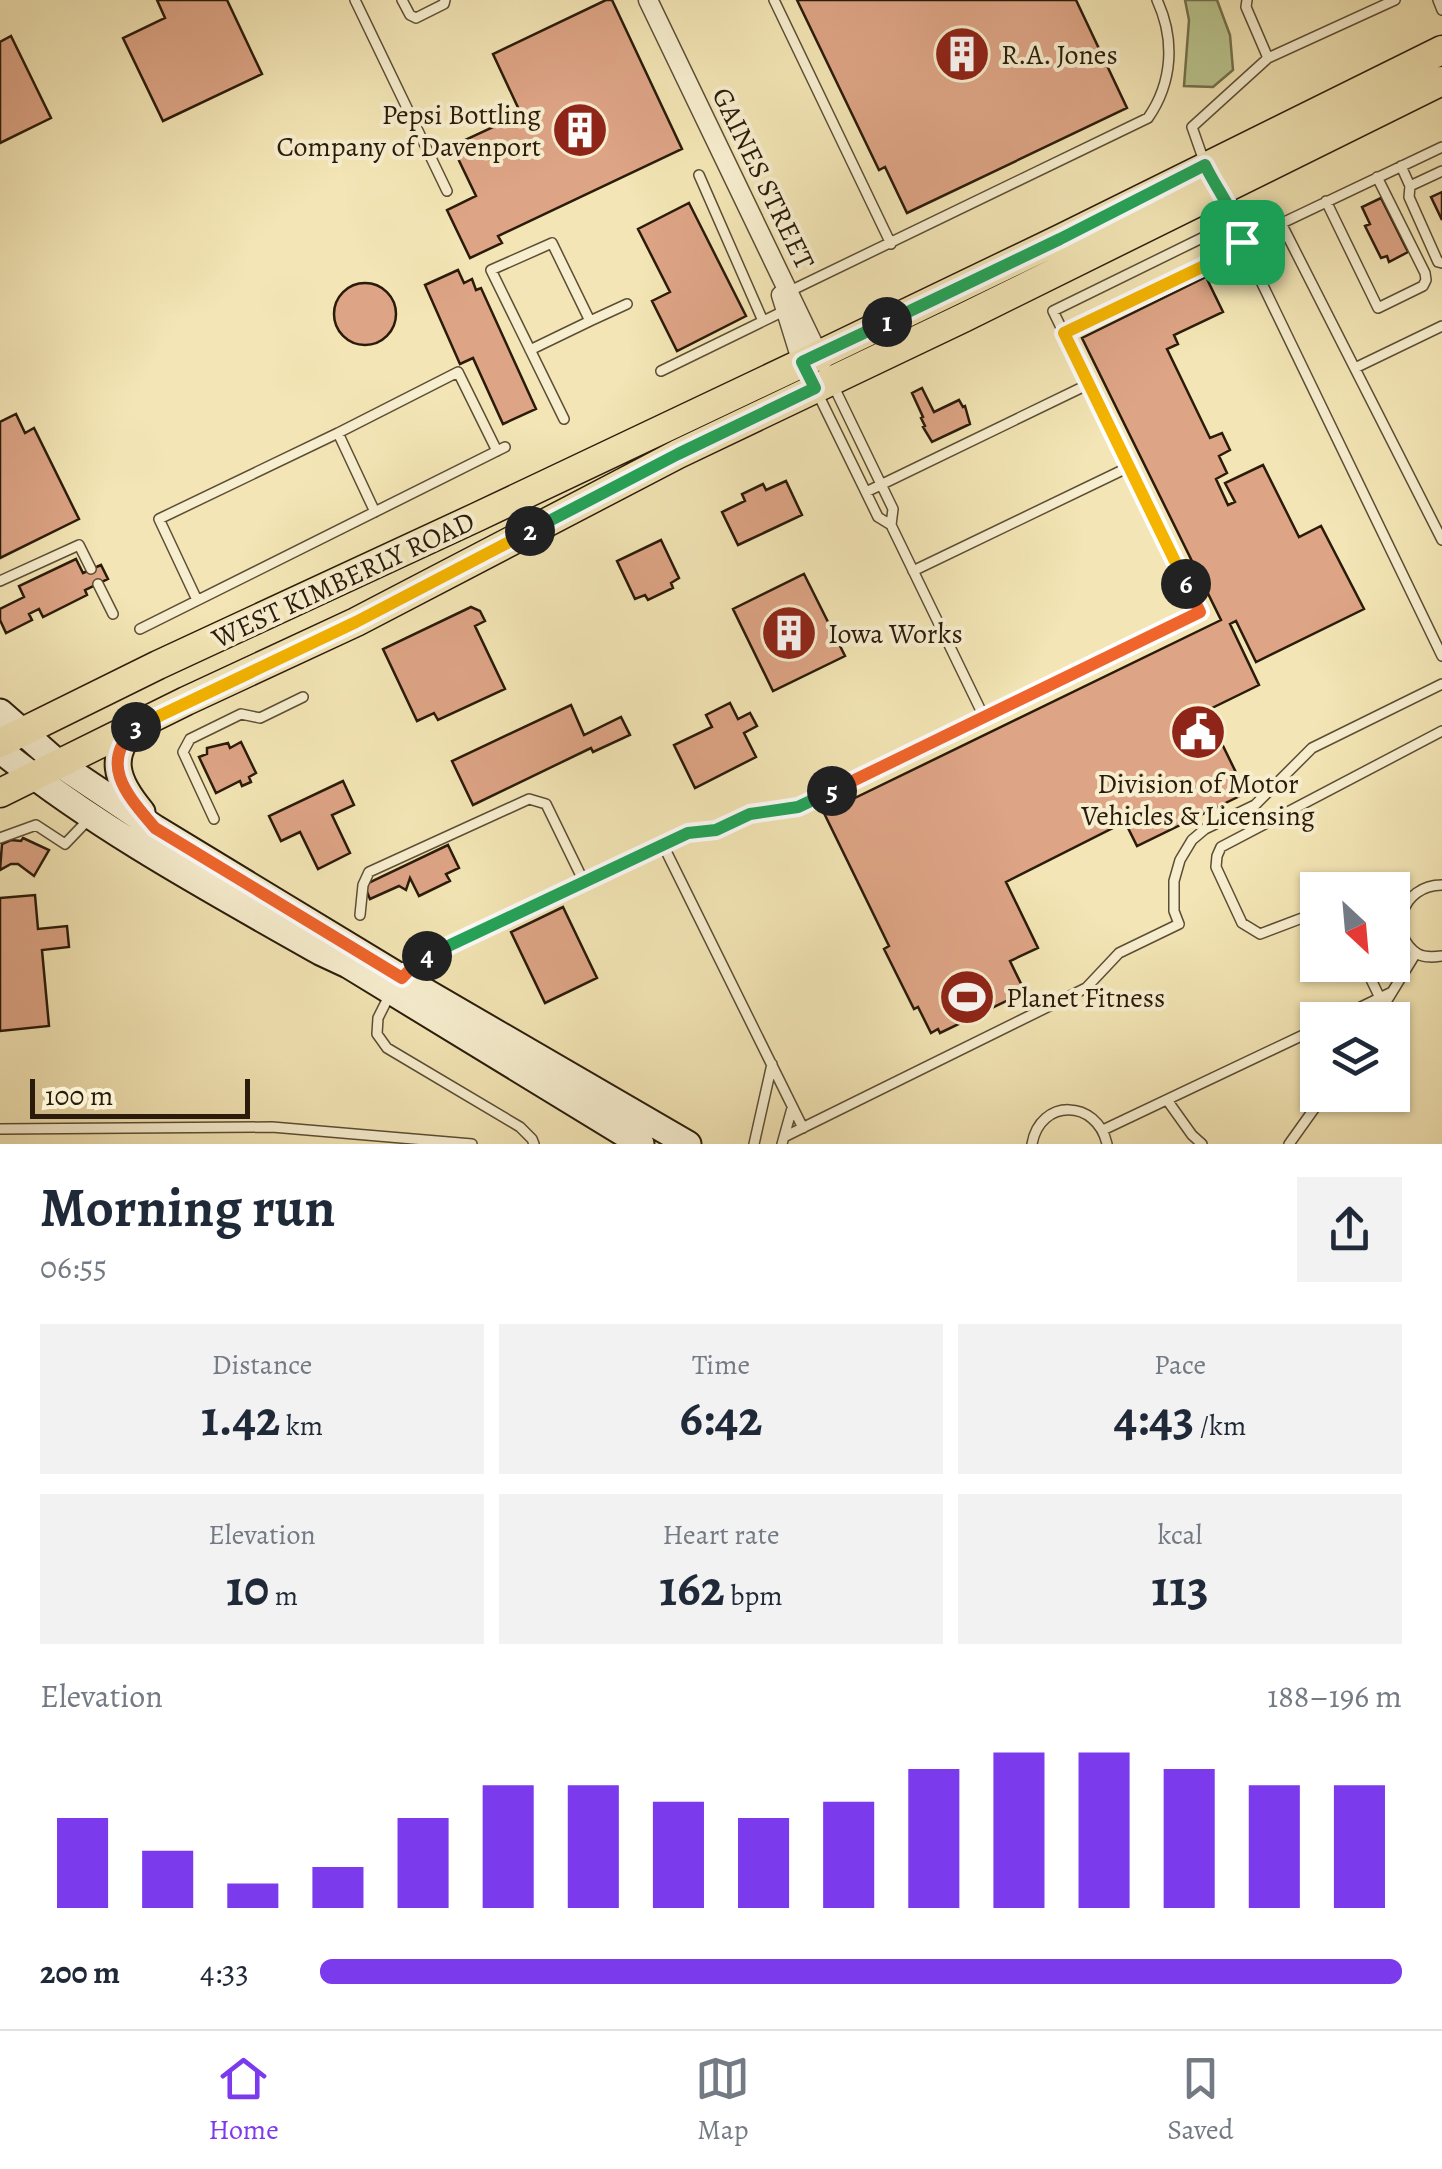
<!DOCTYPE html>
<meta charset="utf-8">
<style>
:root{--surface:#fff;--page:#f2f2f3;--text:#1f2937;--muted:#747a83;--line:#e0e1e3;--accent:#7c3aed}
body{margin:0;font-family:Alegreya,serif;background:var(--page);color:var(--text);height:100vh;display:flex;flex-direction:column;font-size:38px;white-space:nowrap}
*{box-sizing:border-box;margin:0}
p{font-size:32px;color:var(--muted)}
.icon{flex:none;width:55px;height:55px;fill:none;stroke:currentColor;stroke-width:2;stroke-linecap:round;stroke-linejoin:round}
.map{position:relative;height:1144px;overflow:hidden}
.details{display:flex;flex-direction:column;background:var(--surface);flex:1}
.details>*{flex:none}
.needle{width:65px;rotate:154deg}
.controls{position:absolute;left:1300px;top:872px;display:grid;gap:20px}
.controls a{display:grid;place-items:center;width:110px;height:110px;border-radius:0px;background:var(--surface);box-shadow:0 2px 8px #0004;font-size:50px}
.scale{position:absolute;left:30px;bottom:25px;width:220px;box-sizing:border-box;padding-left:10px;border:5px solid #2a1b0a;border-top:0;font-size:28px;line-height:35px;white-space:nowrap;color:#2a1b0a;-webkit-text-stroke:8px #f7eecf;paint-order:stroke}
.pin{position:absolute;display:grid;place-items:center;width:85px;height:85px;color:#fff;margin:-42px;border-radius:20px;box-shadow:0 5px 15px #0006}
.km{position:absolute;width:50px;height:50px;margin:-25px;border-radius:50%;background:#222;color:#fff;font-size:28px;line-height:50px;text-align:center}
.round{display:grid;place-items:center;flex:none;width:105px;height:105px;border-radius:0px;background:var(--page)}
.overview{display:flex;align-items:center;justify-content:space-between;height:170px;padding:0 40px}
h1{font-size:55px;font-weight:700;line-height:75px}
.stats{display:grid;grid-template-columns:repeat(3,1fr);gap:15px;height:170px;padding:10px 40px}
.stats div{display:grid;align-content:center;border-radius:0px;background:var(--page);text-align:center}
.stats b{font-size:50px;font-weight:700}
.stats small{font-size:28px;font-weight:400}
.stats p{font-size:28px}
.chart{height:280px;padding:20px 40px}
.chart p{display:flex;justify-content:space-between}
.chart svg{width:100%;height:180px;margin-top:10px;stroke:var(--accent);stroke-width:6}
ul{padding:0 40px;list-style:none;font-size:32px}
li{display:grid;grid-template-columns:160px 120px 1fr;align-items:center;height:75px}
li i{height:25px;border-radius:12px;background:var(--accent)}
.tabs{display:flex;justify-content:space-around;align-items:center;height:140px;border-top:2px solid var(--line);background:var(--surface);font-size:28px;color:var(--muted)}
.tabs a{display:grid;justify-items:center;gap:5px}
.tabs .on{color:var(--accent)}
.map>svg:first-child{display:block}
.green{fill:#bac58e;stroke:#72704c;stroke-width:2.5}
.building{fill:#dda485;stroke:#2a1b0a;stroke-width:2.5}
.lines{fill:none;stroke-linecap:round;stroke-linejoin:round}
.lane-casing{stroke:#5c4e35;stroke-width:12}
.street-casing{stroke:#5c4e35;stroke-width:21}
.secondary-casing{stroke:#2a1b0a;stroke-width:29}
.primary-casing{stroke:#2a1b0a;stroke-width:31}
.lane{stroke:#f7eecf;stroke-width:9}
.street{stroke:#f7eecf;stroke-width:18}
.secondary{stroke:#f7eecf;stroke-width:25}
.primary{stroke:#f3e5b5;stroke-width:28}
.split-1-casing{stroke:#fff;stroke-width:20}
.split-2-casing{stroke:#fff;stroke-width:20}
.split-3-casing{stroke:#fff;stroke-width:20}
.split-4-casing{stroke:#fff;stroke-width:20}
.split-5-casing{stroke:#fff;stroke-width:20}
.split-6-casing{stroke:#fff;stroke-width:20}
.split-7-casing{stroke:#fff;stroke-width:20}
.split-1{stroke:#22a559;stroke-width:12}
.split-2{stroke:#22a559;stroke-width:12}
.split-3{stroke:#f5b400;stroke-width:12}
.split-4{stroke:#f0652b;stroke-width:12}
.split-5{stroke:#22a559;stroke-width:12}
.split-6{stroke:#f0652b;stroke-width:12}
.split-7{stroke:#f5b400;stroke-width:12}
.labels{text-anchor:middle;stroke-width:8;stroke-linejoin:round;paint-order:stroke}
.poi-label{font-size:28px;fill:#2a1b0a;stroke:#f7eecf;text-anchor:start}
.street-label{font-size:28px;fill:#2a1b0a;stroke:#f7eecf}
</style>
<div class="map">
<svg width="1442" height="1144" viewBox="0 0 1442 1144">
<rect width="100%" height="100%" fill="#f3e5b5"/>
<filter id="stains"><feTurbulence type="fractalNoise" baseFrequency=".002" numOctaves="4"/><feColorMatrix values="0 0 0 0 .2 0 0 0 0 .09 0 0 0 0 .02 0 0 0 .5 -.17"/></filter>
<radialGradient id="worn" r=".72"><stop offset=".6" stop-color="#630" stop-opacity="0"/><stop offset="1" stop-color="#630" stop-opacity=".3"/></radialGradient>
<path class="green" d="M1185 0H1217L1230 35 1233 70 1213 87 1184 86 1189 20Z"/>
<path class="building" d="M157 0H227L262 74 163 121 123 38 165 18Z
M606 0H612L682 149 498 236 502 243 470 258 447 210 476 196 452 146 521 114 493 54Z
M797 0H1076L1127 108 907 213 885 167 879 170Z
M11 36 51 118 0 143V42Z
M1442 192V220L1431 197Z
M1381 198 1408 252 1389 262 1387 256 1381 258 1365 226 1370 224 1362 207Z
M689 203 746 316 677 351 652 301 670 292 638 229Z
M458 270 464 283 472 279 476 290 481 288 536 409 503 424 473 358 460 364 425 285Z
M1206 277 1223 312 1174 335 1178 344 1167 349 1210 438 1222 433 1230 450 1219 456 1227 473 1216 479 1228 505 1235 502 1225 483 1263 465 1299 537 1321 526 1364 609 1256 662 1236 621 1230 624 1259 685 1206 711 1246 793 1137 846 1125 822 1006 882 1038 948 1010 961 1025 992 940 1033 938 1029 931 1033 918 1007 914 1009 884 949 889 946 824 813 1221 620 1082 338Z
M334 314a31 31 0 1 1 62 0a31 31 0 1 1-62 0Z
M922 388 934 412 959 400 963 407 965 406 970 424 932 442 923 427 925 426 921 418 923 417 912 393Z
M16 414 25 433 34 428 79 519 0 558V422Z
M786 481 802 515 738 545 722 512 745 501 742 494 763 484 766 490Z
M661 540 679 578 671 583 673 588 648 600 645 595 635 599 617 561Z
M76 559 83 573 101 565 108 579 85 590 87 595 43 617 39 609 29 614 32 620 6 633 0 620V609L24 597 19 586Z
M804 574 845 656 773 691 733 609Z
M471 607 480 611 485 621 475 626 505 689 438 720 434 713 417 721 383 649Z
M730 703 738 719 750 713 757 726 744 733 756 757 695 788 674 745 712 727 706 715Z
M571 705 584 735 621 717 630 735 593 752 591 748 473 805 452 761Z
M241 742 256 773 249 777 251 782 242 786 240 781 216 793 199 757 207 754V748L228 743 230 748Z
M343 781 354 805 332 815 350 853 318 869 300 832 281 841 269 816Z
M23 838 49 850 34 876 18 864H11L0 870 2 844 11 840 21 841Z
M448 845 459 868 446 874 450 881 419 896 410 878 406 890 399 886 370 899 364 885Z
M35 895 38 929 67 926 69 947 42 950 49 1026 0 1031V898Z
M563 907 597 978 545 1003 511 932Z"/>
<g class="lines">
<g class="lane-casing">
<path id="lane" d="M355 0 447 191
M402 0 410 15 416 18 444 4 445 0
M774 0 891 244
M1247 0 1246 7 1268 58
M1438 0 1442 10
M1205 164 1192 127 1268 58 1395 0
M1401 166 1410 186 1442 171
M699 175 763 321
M1410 186 1409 197 1438 262 1442 263
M1222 195C1234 207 1238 225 1242 242L1442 656
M1218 198C1218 215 1228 228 1240 240
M1326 201 1378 308 1423 286 1426 280 1425 273 1377 177
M1281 223 1442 540
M788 292 1148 118C1173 82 1175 39 1157 0
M590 321 627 304
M1064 333 1204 265 1215 255 1442 147
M530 350 590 321 552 243 491 270 564 419
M1355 368 1442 326
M661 371 788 309
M834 387 893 509 891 525
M816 390 878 517 891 525 984 717
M338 433 458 372 497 451
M866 492 1089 384
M913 571 1129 467
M0 581 79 545 91 569
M98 584 113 614
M197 600 159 519 338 433 375 512
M140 629 505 447
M214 819 183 752 190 739 241 714 260 718 303 697
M0 838 36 825 65 844 89 819
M663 845 803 1128
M1442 885C1401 885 1387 934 1418 954 1425 958 1434 957 1442 956
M1318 912 1260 934 1242 923 1216 867 1217 856 1221 847 1442 731
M360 915 363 885 369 872 529 799 546 804 584 882
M1364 965 1380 998
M403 976 418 961 433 952 688 833 716 830 750 815 798 807 1200 612 1053 311 1206 236 1215 255
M391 992 378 1018 377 1034 387 1048 520 1127 532 1139 534 1144
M1334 1020 1392 992
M1375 1020 1416 953
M1167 1100 1192 1135 1202 1144
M0 1129 272 1127 472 1144
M1103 1130 1318 1028
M784 1137 1086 988 1119 953 1179 924 1174 911V881L1180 860 1192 840 1205 829 1255 805 1312 748 1442 684
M754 1144 772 1064
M782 1144 792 1108
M1032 1144C1040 1098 1097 1099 1107 1144
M1289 1144 1324 1095"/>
</g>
<g class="street-casing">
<path id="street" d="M648 0 822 362
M781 295 802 363 815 388"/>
</g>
<g class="secondary-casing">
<path id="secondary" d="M0 712 58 763 155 828 402 978 688 1144
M139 724C106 755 116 781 142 812
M0 750C98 829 211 890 320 952L348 965 641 1144"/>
</g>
<g class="primary-casing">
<path id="primary" d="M0 743 158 665 477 517 819 355 1060 239 1442 50
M0 793 186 701 356 622 678 454 963 318 1442 81"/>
</g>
<use href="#lane" class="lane"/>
<use href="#street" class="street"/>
<use href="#secondary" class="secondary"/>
<use href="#primary" class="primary"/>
</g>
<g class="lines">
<g class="split-1-casing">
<path id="split-1" d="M887 322 1060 239 1205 165C1218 192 1236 212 1242 242"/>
</g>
<g class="split-2-casing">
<path id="split-2" d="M530 531 678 454 815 388 802 362 887 322"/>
</g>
<g class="split-3-casing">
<path id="split-3" d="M136 727 356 622 530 531"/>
</g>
<g class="split-4-casing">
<path id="split-4" d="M136 727C97 764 128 796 155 828L402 978 418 961 427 956"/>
</g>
<g class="split-5-casing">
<path id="split-5" d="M427 956 688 833 716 830 750 814 798 807 832 791"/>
</g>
<g class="split-6-casing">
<path id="split-6" d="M832 791 1200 612 1186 584"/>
</g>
<g class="split-7-casing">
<path id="split-7" d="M1186 584 1064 333 1204 266 1215 255 1242 242"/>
</g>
<use href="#split-1" class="split-1"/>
<use href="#split-2" class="split-2"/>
<use href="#split-3" class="split-3"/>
<use href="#split-4" class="split-4"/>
<use href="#split-5" class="split-5"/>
<use href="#split-6" class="split-6"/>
<use href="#split-7" class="split-7"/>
</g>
<defs>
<g id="building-disc" transform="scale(2.875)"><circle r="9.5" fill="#8f2418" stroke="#f7eecf"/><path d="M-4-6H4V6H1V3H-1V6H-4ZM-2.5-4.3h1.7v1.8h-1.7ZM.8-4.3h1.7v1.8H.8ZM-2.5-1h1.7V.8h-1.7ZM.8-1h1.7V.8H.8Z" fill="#fff"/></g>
<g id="civic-disc" transform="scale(2.875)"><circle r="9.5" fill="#8f2418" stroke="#f7eecf"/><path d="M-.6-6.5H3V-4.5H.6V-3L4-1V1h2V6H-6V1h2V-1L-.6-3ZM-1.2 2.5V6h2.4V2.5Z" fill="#fff"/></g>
<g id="stadium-disc" transform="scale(2.875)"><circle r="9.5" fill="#8f2418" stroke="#f7eecf"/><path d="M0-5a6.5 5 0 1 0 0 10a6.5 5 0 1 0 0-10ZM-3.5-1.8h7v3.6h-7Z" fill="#fff"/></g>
</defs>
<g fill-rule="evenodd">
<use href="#building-disc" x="962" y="54"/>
<use href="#building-disc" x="580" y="130"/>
<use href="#building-disc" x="789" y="633"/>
<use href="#civic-disc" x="1198" y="732"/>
<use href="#stadium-disc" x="967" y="997"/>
</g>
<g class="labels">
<g class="poi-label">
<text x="1001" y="64">R.A. Jones</text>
<text x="541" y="124" text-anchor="end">Pepsi Bottling<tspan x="541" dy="32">Company of Davenport</tspan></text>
<text x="828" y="643">Iowa Works</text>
<text x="1198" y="793" text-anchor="middle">Division of Motor<tspan x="1198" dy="32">Vehicles &amp; Licensing</tspan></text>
<text x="1006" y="1007">Planet Fitness</text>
</g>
<g class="street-label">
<text transform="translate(764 178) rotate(64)" y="10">GAINES STREET</text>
<text transform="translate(343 579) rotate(-25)" y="10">WEST KIMBERLY ROAD</text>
</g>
</g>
<rect width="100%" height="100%" filter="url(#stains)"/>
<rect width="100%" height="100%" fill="url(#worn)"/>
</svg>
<div class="controls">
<a><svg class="needle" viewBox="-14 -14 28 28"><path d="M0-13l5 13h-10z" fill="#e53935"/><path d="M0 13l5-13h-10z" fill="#747a83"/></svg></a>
<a><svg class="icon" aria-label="layers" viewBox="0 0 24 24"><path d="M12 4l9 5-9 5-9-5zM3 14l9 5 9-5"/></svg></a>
</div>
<div class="scale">100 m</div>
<div class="pin" style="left:1242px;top:242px;background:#1e9e55"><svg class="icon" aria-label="arrive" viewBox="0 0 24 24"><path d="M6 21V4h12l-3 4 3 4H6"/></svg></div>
<b class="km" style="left:887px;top:322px">1</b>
<b class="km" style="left:530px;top:531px">2</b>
<b class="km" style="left:136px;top:727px">3</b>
<b class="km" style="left:427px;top:956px">4</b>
<b class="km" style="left:832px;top:791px">5</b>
<b class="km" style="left:1186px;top:584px">6</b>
</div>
<section class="details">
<div class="overview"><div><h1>Morning run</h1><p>06:55</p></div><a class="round"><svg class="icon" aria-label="share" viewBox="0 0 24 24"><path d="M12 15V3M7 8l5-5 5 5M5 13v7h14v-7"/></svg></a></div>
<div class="stats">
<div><p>Distance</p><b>1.42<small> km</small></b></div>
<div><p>Time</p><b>6:42</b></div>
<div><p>Pace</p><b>4:43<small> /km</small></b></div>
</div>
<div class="stats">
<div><p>Elevation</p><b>10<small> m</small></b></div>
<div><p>Heart rate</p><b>162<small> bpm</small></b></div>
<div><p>kcal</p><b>113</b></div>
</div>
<div class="chart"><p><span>Elevation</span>188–196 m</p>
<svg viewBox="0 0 160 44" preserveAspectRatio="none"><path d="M5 44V22M15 44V30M25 44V38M35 44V34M45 44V22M55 44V14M65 44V14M75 44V18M85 44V22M95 44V18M105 44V10M115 44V6M125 44V6M135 44V10M145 44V14M155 44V14"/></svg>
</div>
<ul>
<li><b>200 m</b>4:33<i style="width:100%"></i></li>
</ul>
</section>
<nav class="tabs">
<a class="on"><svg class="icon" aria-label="home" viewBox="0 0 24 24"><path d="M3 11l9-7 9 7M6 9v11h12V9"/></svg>Home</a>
<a><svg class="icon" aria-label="map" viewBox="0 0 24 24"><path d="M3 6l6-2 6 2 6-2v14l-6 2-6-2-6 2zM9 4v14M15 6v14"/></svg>Map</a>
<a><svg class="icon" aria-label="saved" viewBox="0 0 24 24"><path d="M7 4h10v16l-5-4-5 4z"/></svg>Saved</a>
</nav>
